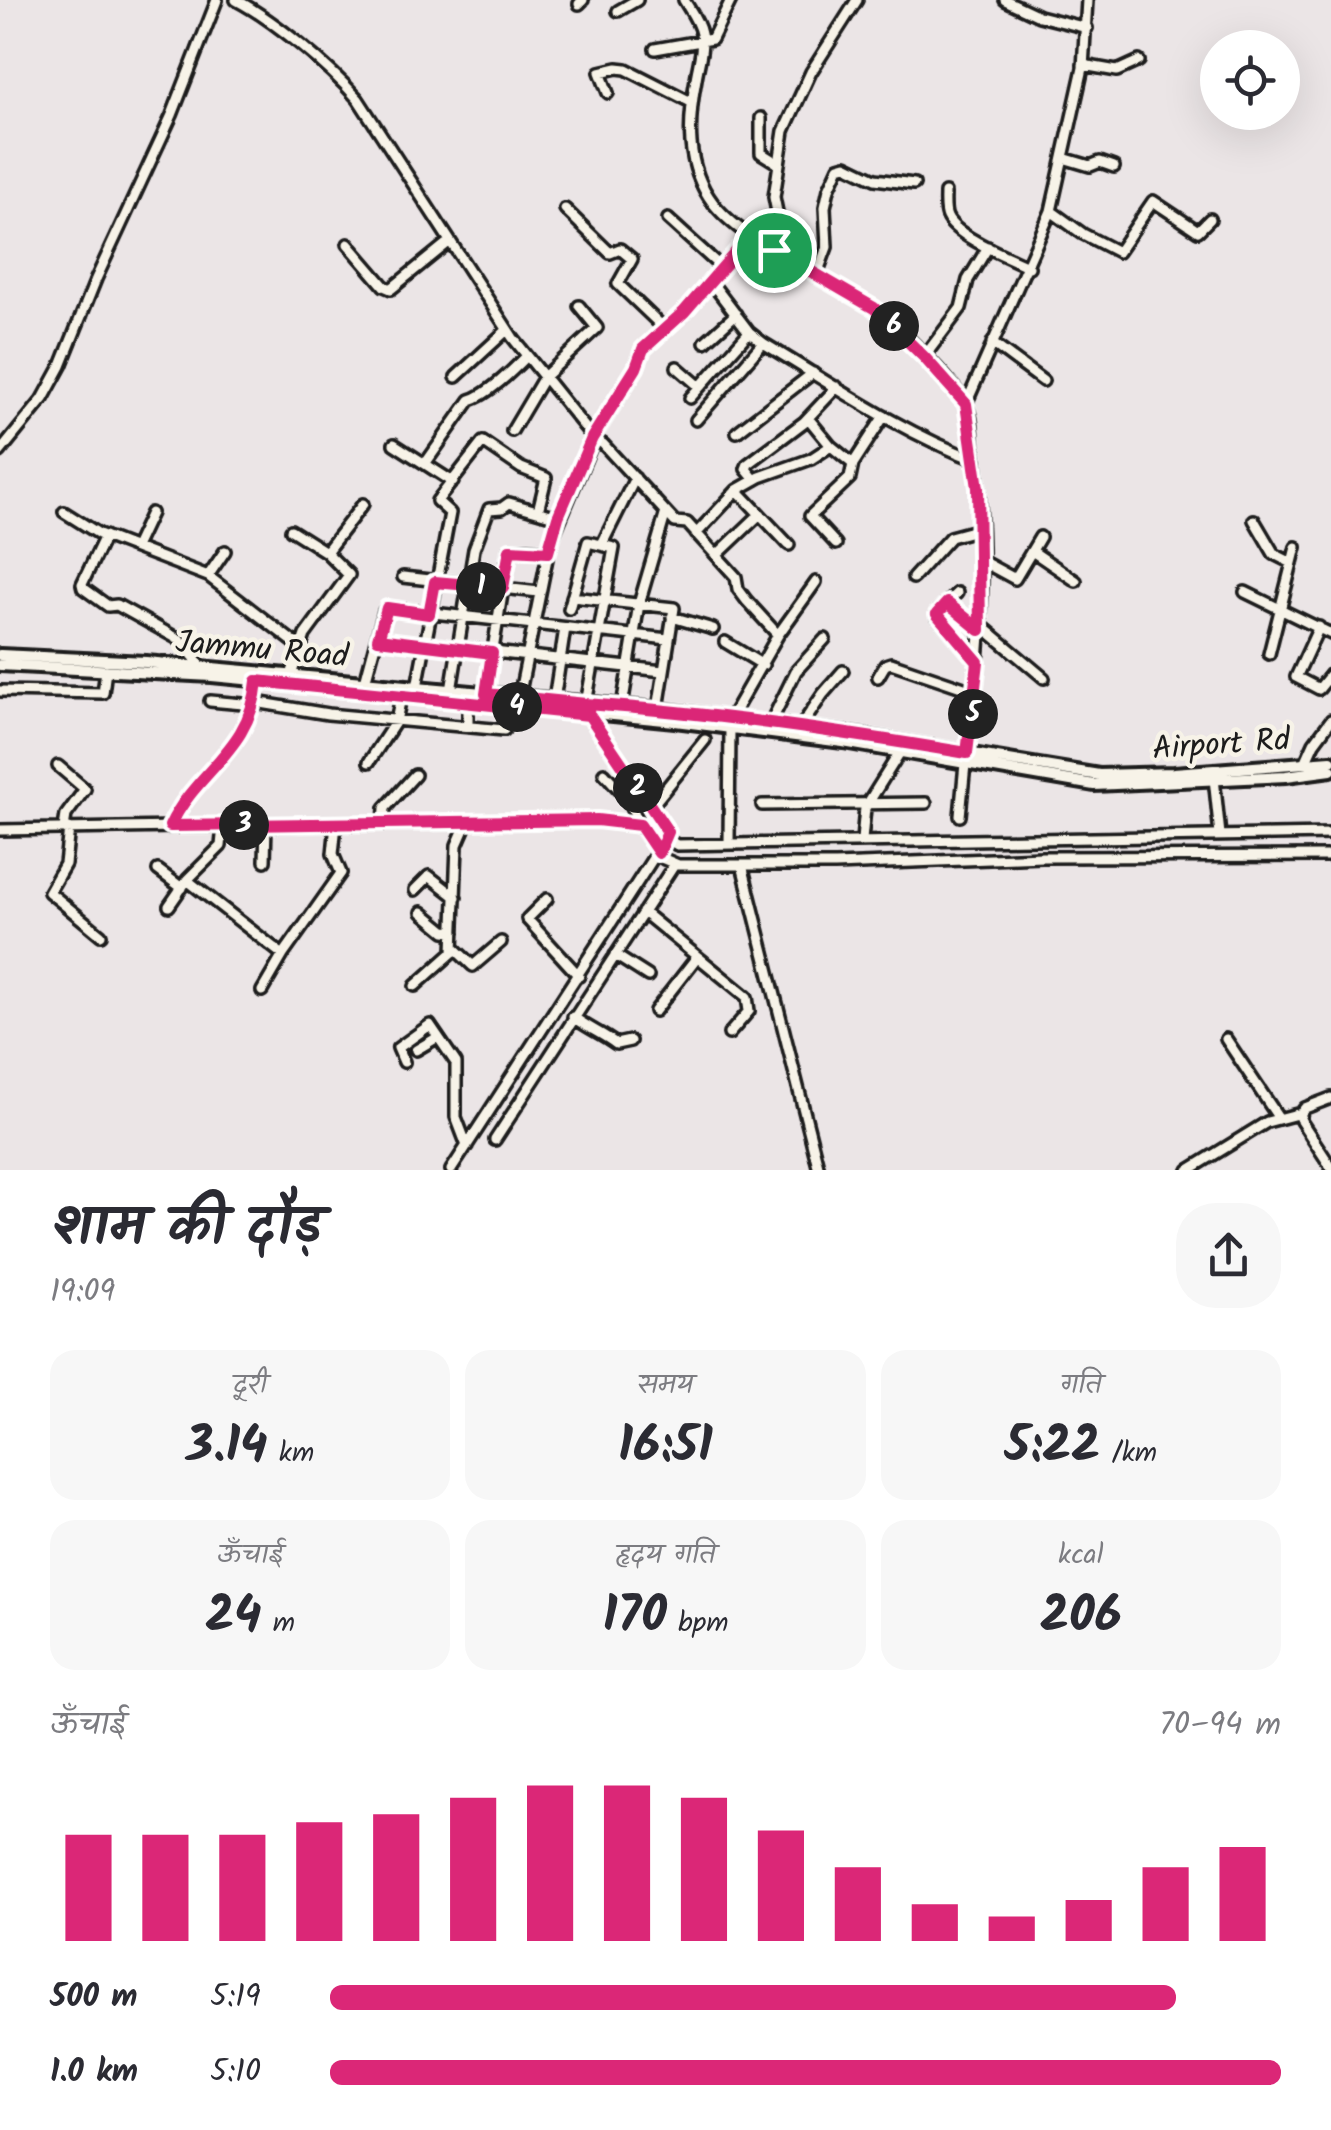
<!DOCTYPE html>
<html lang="hi">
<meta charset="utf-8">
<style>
:root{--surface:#fff;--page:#f7f7f7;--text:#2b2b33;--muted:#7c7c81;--accent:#db2777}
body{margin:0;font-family:Kalam,"Playpen Sans Deva",sans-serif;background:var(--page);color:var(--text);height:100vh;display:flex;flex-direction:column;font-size:38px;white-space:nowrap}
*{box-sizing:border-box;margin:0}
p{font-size:32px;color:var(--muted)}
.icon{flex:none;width:55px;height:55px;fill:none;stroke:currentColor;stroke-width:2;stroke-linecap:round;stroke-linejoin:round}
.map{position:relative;height:1170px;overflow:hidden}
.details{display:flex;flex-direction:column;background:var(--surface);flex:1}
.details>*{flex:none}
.buttons{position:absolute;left:1200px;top:30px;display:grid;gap:20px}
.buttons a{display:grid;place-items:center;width:100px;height:100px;border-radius:50%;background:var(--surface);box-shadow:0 10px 40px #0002;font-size:50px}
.pin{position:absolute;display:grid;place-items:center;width:85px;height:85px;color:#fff;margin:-42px;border:5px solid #fff;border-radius:50%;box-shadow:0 2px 10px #0007}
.km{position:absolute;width:50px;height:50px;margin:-25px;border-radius:50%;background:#222;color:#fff;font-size:28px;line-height:50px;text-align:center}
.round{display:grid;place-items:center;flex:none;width:105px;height:105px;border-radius:40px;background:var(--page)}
.headline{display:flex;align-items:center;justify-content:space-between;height:170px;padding:0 50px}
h1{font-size:55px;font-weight:700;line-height:75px}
.metrics{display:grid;grid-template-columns:repeat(3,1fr);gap:15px;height:170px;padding:10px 50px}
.metrics div{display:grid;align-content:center;border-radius:25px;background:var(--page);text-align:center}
.metrics b{font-size:50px;font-weight:700}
.metrics small{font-size:28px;font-weight:400}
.metrics p{font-size:28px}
.chart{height:280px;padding:20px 50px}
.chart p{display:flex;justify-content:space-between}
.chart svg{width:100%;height:180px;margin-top:10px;stroke:var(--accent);stroke-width:6}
ul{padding:0 50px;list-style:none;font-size:32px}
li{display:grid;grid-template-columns:160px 120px 1fr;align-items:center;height:75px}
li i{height:25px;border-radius:12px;background:var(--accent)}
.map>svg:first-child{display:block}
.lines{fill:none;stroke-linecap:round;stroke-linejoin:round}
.minor-casing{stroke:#1c1c1c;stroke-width:16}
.major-casing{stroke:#1c1c1c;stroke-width:18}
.minor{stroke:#f7f3e8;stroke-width:9}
.major{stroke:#f7f3e8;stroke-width:10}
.route-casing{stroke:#fff;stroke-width:20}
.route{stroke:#db2777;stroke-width:12}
.labels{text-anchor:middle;stroke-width:9;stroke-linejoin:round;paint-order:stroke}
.street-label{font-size:32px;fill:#1c1c1c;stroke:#f7f3e8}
</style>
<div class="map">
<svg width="1331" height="1170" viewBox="0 0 1331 1170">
<rect width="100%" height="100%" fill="#ebe5e6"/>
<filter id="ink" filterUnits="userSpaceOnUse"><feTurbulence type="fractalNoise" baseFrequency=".01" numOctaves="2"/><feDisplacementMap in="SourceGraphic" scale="20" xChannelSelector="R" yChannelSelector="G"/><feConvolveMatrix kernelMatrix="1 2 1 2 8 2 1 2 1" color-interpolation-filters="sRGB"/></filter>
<g filter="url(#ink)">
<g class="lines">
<g class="minor-casing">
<path id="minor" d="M236 0C274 20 329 66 358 99L513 338 591 435 592 444 550 544 519 697
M684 0C690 10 699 22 701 34 704 48 698 65 696 79 688 121 685 166 713 203 747 246 825 276 871 307 896 324 952 379 966 405 973 417 972 436 974 450 989 549 982 654 967 753
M1005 0 1039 16 1087 28
M579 4 583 0
M618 11 637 0
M655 49 712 39 731 0
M1083 65 1117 71 1139 61
M608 93 600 72 617 68 626 69 691 102
M761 118V153L777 163
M1063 158 1090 166 1100 162 1114 167
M945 193C945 200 944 211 947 217 956 237 1009 257 1029 267
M565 209 610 253 620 249 632 259 618 284 665 329
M1051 211 1083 234 1118 252 1153 201 1198 231 1210 219
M668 219 722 268
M348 244 384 286 391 289 450 241
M773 250 780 227 774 197 784 131 811 72 857 0
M817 274 827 247 825 207 829 189 839 167 846 165 875 179 914 184
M711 282 749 332 763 343C832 384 900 432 976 460
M705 342 736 314
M992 343 1043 381
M924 357 961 308 968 280 988 247
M677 367 699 386
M456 377 507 330
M690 398 749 332
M966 404 1051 211 1083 68 1087 0
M808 418 831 446 853 464
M696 420 763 343
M512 431 544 377 597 328 579 306
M737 432 813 373
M394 444 453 482
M0 452 43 399 61 366 96 279 172 115 217 0
M425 464 470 400C488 395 513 370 527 356
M755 480 746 469 748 464 804 422 837 387
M737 490 789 545
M64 512 99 534 208 576 300 647
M1254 520 1274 554 1292 563
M291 530 326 552 349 575 305 635 291 675
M696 534 737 490 760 477 811 459 831 446
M105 536 82 584 83 588 108 606 117 605 180 640 202 667
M602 544 635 478
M836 544 810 516 850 478 853 464 884 416
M135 547 151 513
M1032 551 1076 581
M326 552 363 504
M717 555 758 516
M980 560 1015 579 1040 537
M208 576 225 551
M403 577 539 592
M913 578 950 537 980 529
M1245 592 1331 634
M957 593 938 611 937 616 978 662
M572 597 674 608 658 709
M947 603 980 630
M672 617 713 629
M980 624 1044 678
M1319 627 1296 677 1319 689 1331 674
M778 635 816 582
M378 639 663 671
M725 642 763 665
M1269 654 1296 547
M878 677 885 665 891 663 976 692
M365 682 384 611 388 608 668 639
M417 687 450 513 437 501 483 442 521 468 546 478 538 511
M0 691 103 693 106 670
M451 691 474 549 489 509 502 508 509 503 558 517
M486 693 509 551 527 549 548 551
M554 700 565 628
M210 701 254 705
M255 702 328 714 504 730
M622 706 639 604 666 512
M730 719 778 635 747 601 738 589 736 577 687 523 675 522 603 444 593 438 636 368 643 349 684 312 750 236
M770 724 796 671 825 639
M468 727V702
M800 728 823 694 843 671
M369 762 396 721 401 697
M1305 763 1314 743 1331 720
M58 766 85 789 66 815 64 828
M604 773 626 797 641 826
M1214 778 1220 835
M762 805 926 803
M651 807 705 740
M960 816 965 764
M384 823 385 808 415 775
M170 826C197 769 251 751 257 681
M223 826 221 846 187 880 283 955 262 991
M69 828 65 864 49 892 101 935
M0 830 597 820 640 825 664 859 678 865H835L1042 857 1331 856
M667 839 677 845 1331 834
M862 840 865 808 900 752
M729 843 730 728
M265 861 266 825
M742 865 819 1170
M158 870 182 888
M415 890 429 876 456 897
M547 899 527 919 579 976
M169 906 187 880
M422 912 445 931 454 932
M643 912 747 997 749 1011 729 1034
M454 948 473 966 501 942
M283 955 341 873 333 854 336 824
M615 955 648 976
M415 986 453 952 457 845 467 822
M655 1011 697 957
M573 1017C588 1028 603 1034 616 1044L630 1041
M1226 1039 1278 1117
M416 1050 438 1037
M404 1062 398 1048 430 1025 456 1063V1117L467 1146
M1301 1113V1121L1331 1167
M495 1140 674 865
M451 1170 668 835 589 715 586 704 614 548 588 542 569 609
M1189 1170 1267 1122 1301 1113 1305 1108 1331 1098"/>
</g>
<g class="major-casing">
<path id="major" d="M0 655 146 662 658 709 857 735 1099 775 1174 773 1331 761
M0 665 212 676 675 721 843 742 1094 785 1286 776 1331 770"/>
</g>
<use href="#minor" class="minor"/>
<use href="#major" class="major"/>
</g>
</g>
<g class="lines" filter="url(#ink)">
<g class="route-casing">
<path id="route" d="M774 250 750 236 684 312 643 349 636 368 592 438 558 517 548 552 510 550 503 588 435 582 429 614 387 608 378 639 492 653 486 694 586 704 589 715 668 832 659 853 640 825 597 820 170 826C197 769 251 751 257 681L589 715 586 704C714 713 841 732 967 753L978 662 937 614 947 603 980 630 978 488 966 404 924 357 874 308 774 250"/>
</g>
<use href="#route" class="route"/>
</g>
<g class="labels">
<g class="street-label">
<text transform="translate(262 648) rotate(5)" y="11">Jammu Road</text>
<text transform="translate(1221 743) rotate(-4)" y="11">Airport Rd</text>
</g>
</g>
</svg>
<div class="buttons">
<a><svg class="icon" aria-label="locate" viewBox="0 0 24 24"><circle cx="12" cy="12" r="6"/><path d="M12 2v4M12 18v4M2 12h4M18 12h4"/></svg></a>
</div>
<div class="pin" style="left:774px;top:250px;background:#1e9e55"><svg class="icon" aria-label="arrive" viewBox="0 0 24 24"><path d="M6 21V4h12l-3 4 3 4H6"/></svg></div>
<b class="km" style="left:481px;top:587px">1</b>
<b class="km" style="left:638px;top:788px">2</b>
<b class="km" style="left:244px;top:825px">3</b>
<b class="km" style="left:517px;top:707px">4</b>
<b class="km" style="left:973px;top:714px">5</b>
<b class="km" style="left:894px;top:326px">6</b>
</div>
<section class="details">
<div class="headline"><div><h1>शाम की दौड़</h1><p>19:09</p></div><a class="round"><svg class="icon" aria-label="share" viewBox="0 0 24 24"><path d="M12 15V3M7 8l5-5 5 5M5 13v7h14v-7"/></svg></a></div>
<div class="metrics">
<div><p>दूरी</p><b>3.14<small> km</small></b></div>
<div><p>समय</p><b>16:51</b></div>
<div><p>गति</p><b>5:22<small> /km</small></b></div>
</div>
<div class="metrics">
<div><p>ऊँचाई</p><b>24<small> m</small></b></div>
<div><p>हृदय गति</p><b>170<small> bpm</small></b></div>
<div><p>kcal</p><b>206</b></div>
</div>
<div class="chart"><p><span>ऊँचाई</span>70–94 m</p>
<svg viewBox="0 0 160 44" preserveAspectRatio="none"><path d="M5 44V18M15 44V18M25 44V18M35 44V15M45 44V13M55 44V9M65 44V6M75 44V6M85 44V9M95 44V17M105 44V26M115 44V35M125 44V38M135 44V34M145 44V26M155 44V21"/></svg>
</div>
<ul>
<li><b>500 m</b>5:19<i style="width:89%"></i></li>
<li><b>1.0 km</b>5:10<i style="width:100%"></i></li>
</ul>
</section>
